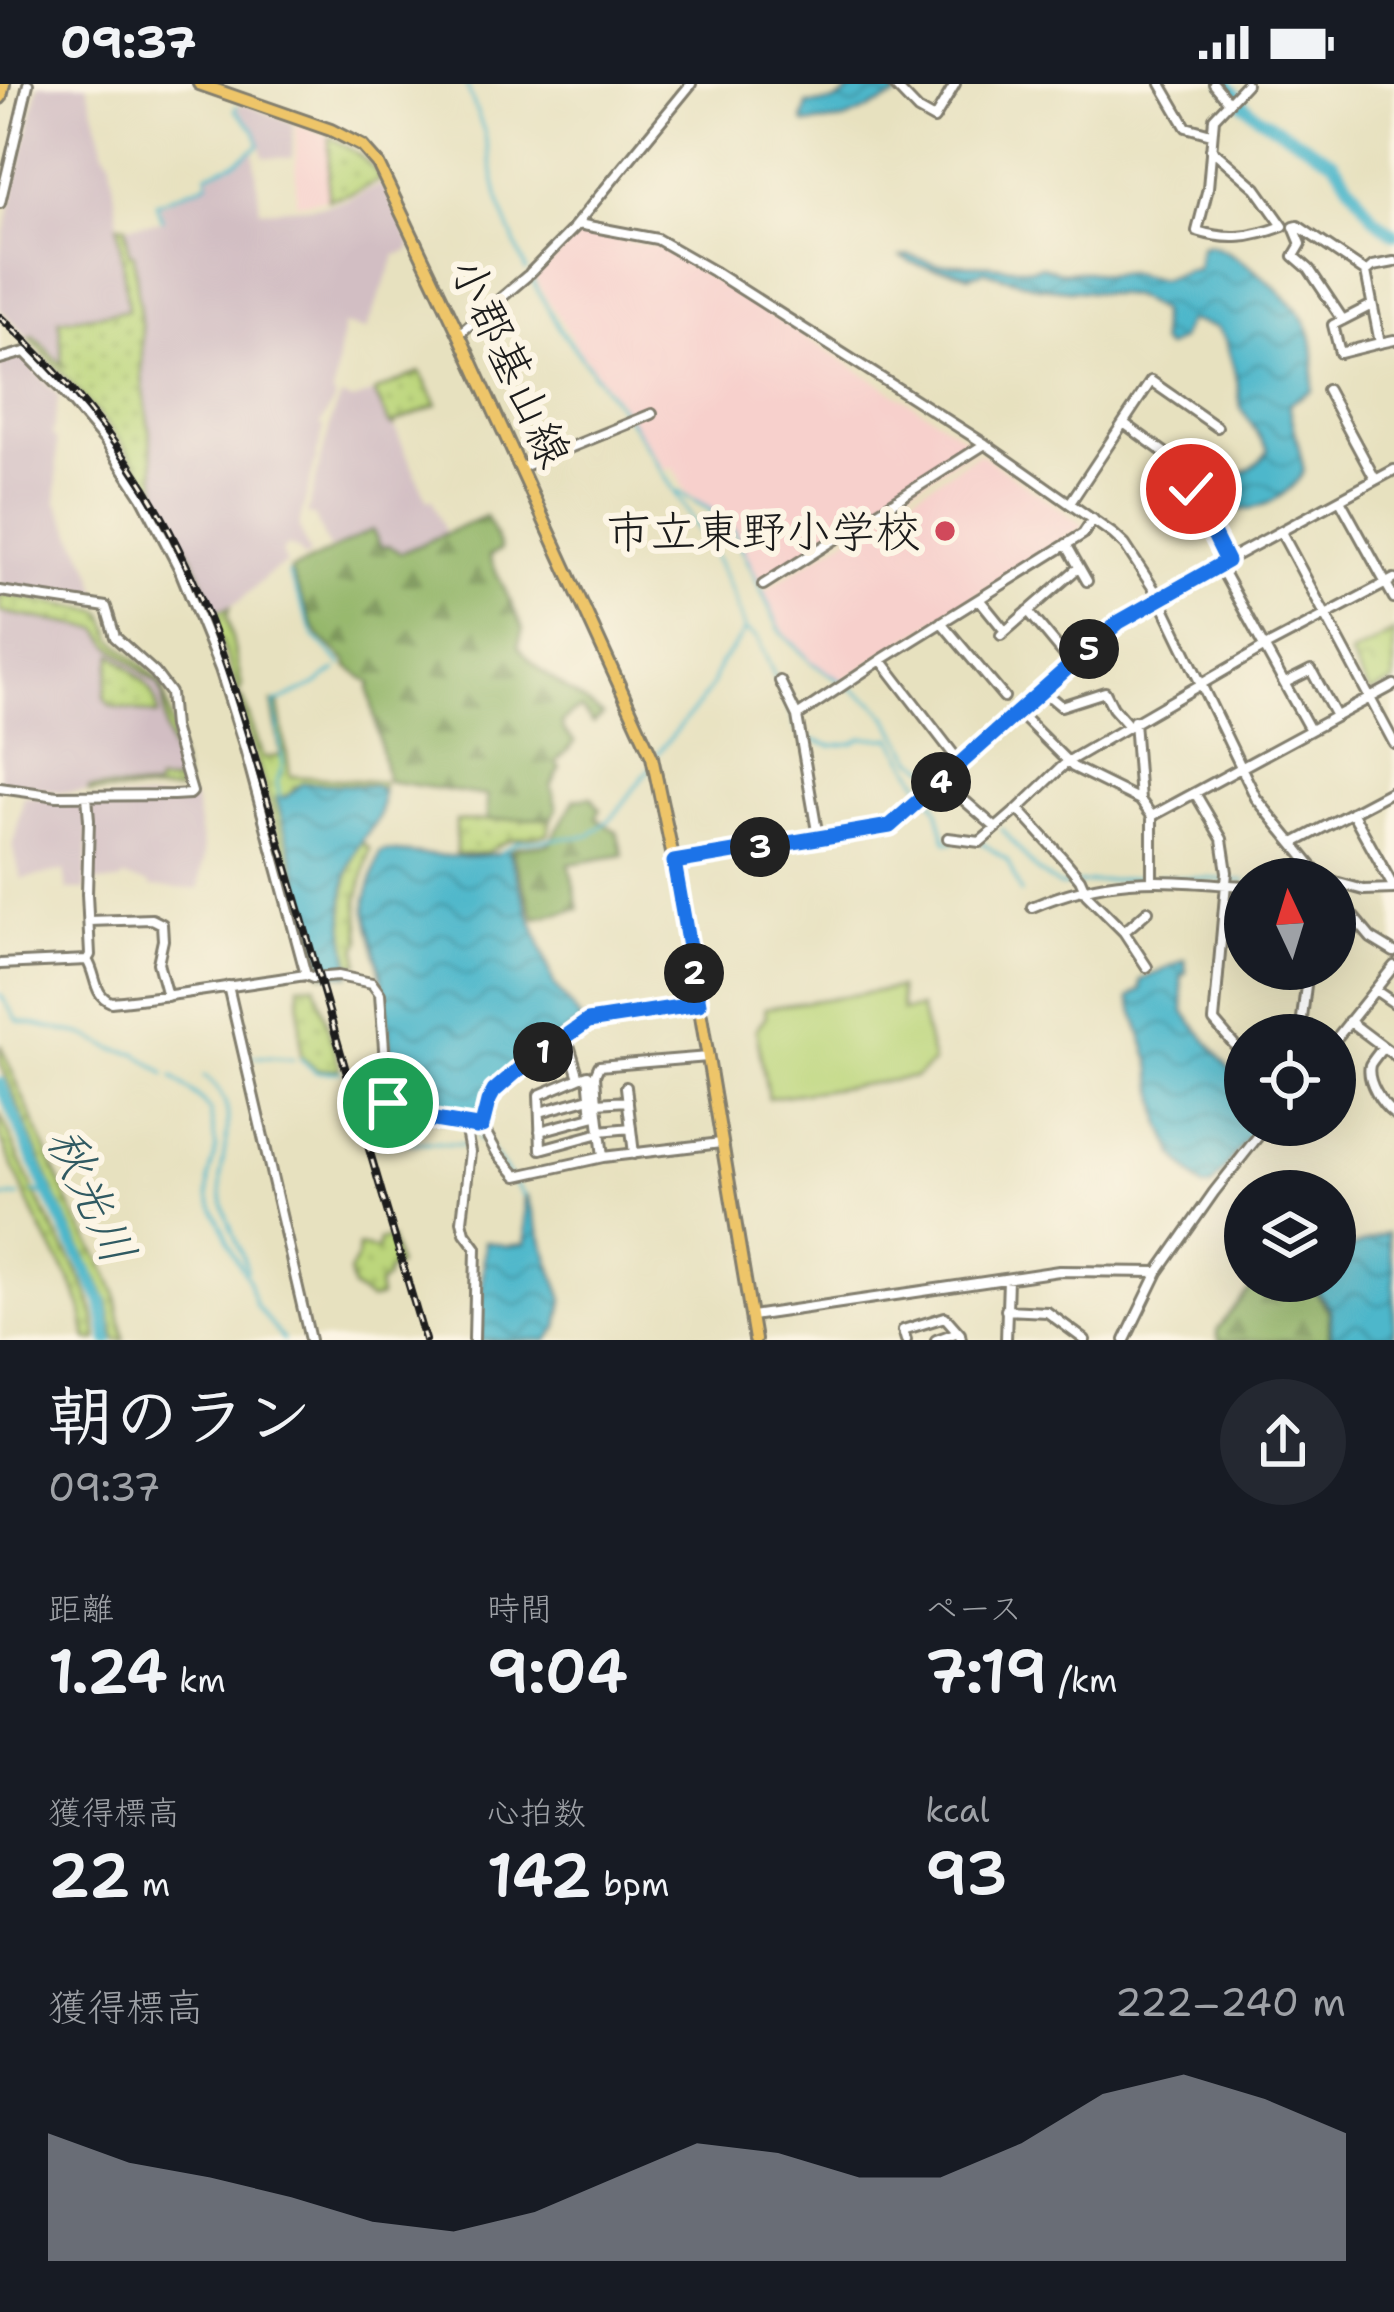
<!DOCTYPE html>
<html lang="ja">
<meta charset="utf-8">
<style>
:root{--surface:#171b24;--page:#242831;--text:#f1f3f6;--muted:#9ea1a6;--accent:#8c9099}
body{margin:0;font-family:"Shantell Sans","Klee One",sans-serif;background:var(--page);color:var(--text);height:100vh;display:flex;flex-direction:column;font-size:45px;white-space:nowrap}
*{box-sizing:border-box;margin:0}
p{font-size:39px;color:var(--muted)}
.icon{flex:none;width:66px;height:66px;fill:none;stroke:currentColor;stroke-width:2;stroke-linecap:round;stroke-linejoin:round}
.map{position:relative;height:1256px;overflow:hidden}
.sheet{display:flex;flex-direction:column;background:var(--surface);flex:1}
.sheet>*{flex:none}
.needle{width:78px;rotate:356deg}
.controls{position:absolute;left:1224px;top:774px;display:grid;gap:24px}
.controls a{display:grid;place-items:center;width:132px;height:132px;border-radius:50%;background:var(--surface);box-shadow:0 12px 48px #0002;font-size:60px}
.pin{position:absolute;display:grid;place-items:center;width:102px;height:102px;color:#fff;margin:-51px;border:6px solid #fff;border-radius:50%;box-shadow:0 3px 12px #0007}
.km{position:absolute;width:60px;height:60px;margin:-30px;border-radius:50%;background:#222;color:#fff;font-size:33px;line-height:60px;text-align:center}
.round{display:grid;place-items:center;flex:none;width:126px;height:126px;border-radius:63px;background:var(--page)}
.overview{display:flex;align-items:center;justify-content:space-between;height:204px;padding:0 48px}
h1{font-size:66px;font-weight:600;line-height:90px}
.figures{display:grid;grid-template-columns:repeat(3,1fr);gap:18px;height:204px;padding:12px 48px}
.figures div{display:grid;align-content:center}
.figures b{font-size:60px;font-weight:600}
.figures small{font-size:33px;font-weight:400}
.figures p{font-size:33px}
.chart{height:336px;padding:24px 48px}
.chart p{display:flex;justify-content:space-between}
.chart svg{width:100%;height:216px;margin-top:12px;fill:var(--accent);opacity:.7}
.status{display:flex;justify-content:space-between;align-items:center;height:84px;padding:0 60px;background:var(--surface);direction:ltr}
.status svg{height:33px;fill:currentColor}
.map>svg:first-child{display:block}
.built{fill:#f7d0cc}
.industrial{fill:#d2bec3}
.grass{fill:url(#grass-dots);stroke:#6c794c;stroke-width:3}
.forest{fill:url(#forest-firs);stroke:#586a44;stroke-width:3}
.park{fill:url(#park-crowns);stroke:#6c794c;stroke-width:3}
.pitch{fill:#bcd67c;stroke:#6c794c;stroke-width:3}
.water{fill:url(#water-waves);stroke:#356a74;stroke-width:3}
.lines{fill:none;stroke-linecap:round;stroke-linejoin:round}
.stream{stroke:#4eb7cb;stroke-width:3}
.river{stroke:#4eb7cb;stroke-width:12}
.minor-casing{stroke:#827e6e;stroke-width:14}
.major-casing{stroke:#827e6e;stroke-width:16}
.highway-casing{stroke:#827e6e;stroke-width:18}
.minor{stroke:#fff;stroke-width:8}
.major{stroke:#eec569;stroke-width:10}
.highway{stroke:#eec569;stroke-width:12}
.rail-casing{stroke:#1c1c1c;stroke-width:8}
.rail{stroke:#fcf5e5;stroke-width:3;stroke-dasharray:9;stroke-linecap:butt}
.route-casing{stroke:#fff;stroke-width:24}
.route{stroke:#1a73e8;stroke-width:15}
.poi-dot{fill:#d1495b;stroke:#fcf5e5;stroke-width:4.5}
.labels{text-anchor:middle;stroke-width:12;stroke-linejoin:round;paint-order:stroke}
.street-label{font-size:45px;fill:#1c1c1c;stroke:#fcf5e5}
.poi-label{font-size:45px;fill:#1c1c1c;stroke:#fcf5e5;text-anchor:end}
.water-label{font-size:48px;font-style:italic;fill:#305a62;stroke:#fcf5e5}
</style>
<div class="status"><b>09:37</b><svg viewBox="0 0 49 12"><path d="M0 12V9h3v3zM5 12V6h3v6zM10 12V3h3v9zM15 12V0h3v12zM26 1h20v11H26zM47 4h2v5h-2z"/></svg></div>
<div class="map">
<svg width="1394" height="1256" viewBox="0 0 1394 1256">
<defs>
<pattern id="grass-dots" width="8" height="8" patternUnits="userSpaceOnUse" patternTransform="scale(3)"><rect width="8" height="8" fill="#bcd67c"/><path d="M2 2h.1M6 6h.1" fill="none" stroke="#a1b76b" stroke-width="1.8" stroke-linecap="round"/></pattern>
<pattern id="forest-firs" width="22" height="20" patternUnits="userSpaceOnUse" patternTransform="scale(3)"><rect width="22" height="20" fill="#95b76c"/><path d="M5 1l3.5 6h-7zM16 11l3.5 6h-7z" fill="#799458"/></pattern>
<pattern id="park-crowns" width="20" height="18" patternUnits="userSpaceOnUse" patternTransform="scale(3)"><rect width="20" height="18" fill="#bcd67c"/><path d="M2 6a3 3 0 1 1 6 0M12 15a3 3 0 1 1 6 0" fill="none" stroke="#a1b76b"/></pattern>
<pattern id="water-waves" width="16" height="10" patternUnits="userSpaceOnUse" patternTransform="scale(3)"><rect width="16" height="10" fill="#4eb7cb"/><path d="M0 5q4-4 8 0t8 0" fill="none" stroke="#4094a4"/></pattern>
</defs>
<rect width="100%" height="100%" fill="#fcf5e5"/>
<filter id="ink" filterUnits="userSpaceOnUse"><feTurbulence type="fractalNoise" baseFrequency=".00833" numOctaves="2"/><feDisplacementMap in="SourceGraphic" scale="24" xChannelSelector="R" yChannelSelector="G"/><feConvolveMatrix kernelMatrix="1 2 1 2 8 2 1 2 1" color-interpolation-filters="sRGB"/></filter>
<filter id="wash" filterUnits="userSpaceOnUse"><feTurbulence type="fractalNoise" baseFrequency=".004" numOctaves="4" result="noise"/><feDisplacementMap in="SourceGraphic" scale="48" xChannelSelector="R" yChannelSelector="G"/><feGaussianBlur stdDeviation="2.7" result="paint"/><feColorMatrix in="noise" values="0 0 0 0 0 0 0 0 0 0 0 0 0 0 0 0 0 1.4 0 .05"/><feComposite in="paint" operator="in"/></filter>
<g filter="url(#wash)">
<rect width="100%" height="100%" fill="#e7e1bf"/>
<path class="built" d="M296 39 329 53 328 115 296 119Z
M582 148 661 164 940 337 974 361 975 364 760 500 737 449 726 435 685 408 674 383 665 386 615 313 579 266 534 194Z
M979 369 1085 442 842 597 814 579 782 545 763 507Z"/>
<path class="industrial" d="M39 0H87L103 58V65L111 77 128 227 65 293 0 225V168Z
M241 19 293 39 292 74 264 73 256 45 238 26Z
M254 67 260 126 321 122 346 116 382 100 411 160 409 167 396 171 366 246 343 241 333 311 336 314 320 341 324 343 300 437V445L310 471 303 474 299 466 289 462 283 465V472L287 479 271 488 241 516 216 530 193 475 158 410 142 294V249L126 142 164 137 159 121 209 100 208 92 238 79Z
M23 273 59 312 52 351 57 357V418L93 488 99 512 97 517 0 502V279Z
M374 308 389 341 394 342 427 416 432 415 446 450 401 469 381 464 371 447 329 465 315 433 307 430 332 334 341 313 352 317Z
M0 510 100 527 113 555 162 599 186 704 183 707 59 708 0 698Z
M24 712 85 716 88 738 86 806H67L64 787 21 795 13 763Z
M192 714 195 716 204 770 199 805 151 803 149 799 124 794 119 798H89L90 716Z"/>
<path class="grass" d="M329 53C351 64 367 74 381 95L355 108 328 115Z
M118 141 126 142 129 169 134 170 142 249V294L158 410 193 475 216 529 230 523 227 531 242 602 239 611C210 521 174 427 116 352 89 318 59 286 30 254L34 252 63 282 59 236 128 226Z
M420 288 437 321 394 339V342L390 341 374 308Z
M0 510 100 527 104 530 113 555 162 599 186 704 183 707 89 708V704L155 705 157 699H175L180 693 166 648 163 612 159 601 110 561 99 545 0 528Z
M113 570C133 588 157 602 158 631L111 622 104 613Z
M243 615 263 674 281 672 272 618 279 620 290 692 383 698 382 706 379 704H294L290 711 276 714 326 890H321L239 617Z
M551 734 548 750 508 756 485 769 456 771V737Z
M361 757 370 765 358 816 361 857 357 865 359 878 351 884C341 842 339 796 361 757Z
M315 900 340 985 317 986 301 973 299 901Z
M0 960 74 1131 102 1179 115 1207 124 1256H115L108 1218 56 1113 0 978Z
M0 1029C14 1061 27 1094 43 1125 63 1167 98 1208 97 1256H87L82 1226 72 1199 39 1142 0 1053Z
M391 1154 398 1182 388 1187 386 1195 378 1201 380 1213 370 1216 353 1204 349 1188 357 1174 358 1162 377 1166 379 1156Z"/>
<path class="forest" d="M486 432 500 463V466L489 472 523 545 518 562C536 588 577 611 603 631L593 639 581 625 571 629 562 639 564 647 575 658 556 678 560 684 551 702 557 725 551 734 487 736V712L387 697 369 605 371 599 348 583 347 578 321 554 313 543 290 486C317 476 344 459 372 446L381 463 390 462 401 469Z
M591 713 600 725 596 734 617 748 623 771 569 780 579 825 535 834 511 766 517 763 549 760 575 715Z
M1271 1197H1308L1329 1228V1256H1219L1217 1246 1247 1208Z"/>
<path class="park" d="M1394 548V598L1370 609 1350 571Z"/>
<path class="pitch" d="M899 904 902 927 920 924 933 979 916 993 768 1014 756 945 766 932 765 924Z"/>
<path class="water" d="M855 0H887L897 12 845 36 806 40 803 37 807 20C832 19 839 21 855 0Z
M1206 160C1235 165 1294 214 1307 241 1317 261 1314 284 1312 306L1289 320 1304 387C1287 418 1228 447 1210 403 1230 393 1259 386 1268 366L1241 324 1237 295 1226 257 1217 244 1188 236 1180 255 1166 264 1160 259V227L1132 212 1039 203 984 187 969 192C944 181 928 189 901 173L908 171 937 180 990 181 1030 185 1042 182 1060 188 1084 187 1104 191 1126 188 1161 196 1186 186 1197 185 1200 163Z
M303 699 375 702 382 706C383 746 366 741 353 773 338 807 343 849 351 884L349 891 326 890 276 714C288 716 293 705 303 699Z
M384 767C425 770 467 778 508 767L553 898C560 912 573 922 581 937L495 1000 485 1011 476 1037C451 1038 410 1035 394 1014L385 908 366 827V815L380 769Z
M1185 876 1186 889 1181 893 1184 928 1245 1004V1041H1257L1211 1103 1203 1104 1176 1073 1162 1041 1150 976 1129 914 1141 906V896Z
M527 1112 563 1216 558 1244 547 1256H479L485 1157 507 1162 526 1160 524 1113Z
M1387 1149 1394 1188V1256H1331V1226L1311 1197H1335V1170Z"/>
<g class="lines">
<path class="stream" d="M466 0 484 47 500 121 526 186
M162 136 156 119 208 99 207 90 236 78 260 61 255 46 235 26 237 22
M531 194 559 244 633 341 665 392 715 473 732 508 745 546 758 555 777 598
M678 408 709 425 734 447 780 546 811 578 874 619 887 633 914 675 940 692
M288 489 314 552 342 581
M781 607 793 631 797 647
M804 653 831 662 854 659 862 654H892L924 706
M657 670 698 621 712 601 720 579 735 562 744 547
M930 713 937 724 946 758H954
M280 714 277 698 283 680 275 619 315 601 336 586
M1002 745 1036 786 1059 802 1147 792
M982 759 1007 776 1021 809
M501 772V768L517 758 589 752 613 733 650 684
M1157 792 1245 797
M0 910 18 937 84 951 114 965 136 969 165 990
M249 972 293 975
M300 974 316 988H340
M352 988H380
M204 992C247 1023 218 1064 221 1106 223 1133 240 1160 247 1186
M173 993 200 1015 210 1027 216 1064 209 1093 208 1112 235 1173 248 1194 255 1220 283 1256
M477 1053 484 1058 524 1112
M402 1054V1040
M374 1060 402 1058 464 1061
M34 1107 50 1113
M0 1114 19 1112"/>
<path class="river" d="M1226 0 1244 21 1261 34 1333 77 1373 133 1394 150
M0 999 50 1113 102 1218 108 1256"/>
</g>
</g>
<g filter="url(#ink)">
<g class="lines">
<g class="minor-casing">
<path id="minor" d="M893 0 918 26 934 35 955 0
M1161 0 1186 43 1211 50
M1214 0 1228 17
M1211 65 1256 104 1283 142C1252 154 1228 157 1197 147L1208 104 1214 34 1246 0
M0 119 28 0
M574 143 691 0
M1366 188 1380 259 1394 256
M530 189 578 140 657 155 713 187 985 360 1113 450 1125 461 1159 513 1256 714 1322 795
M1372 221 1333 241 1340 269 1380 259
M1343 236 1309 185 1294 172 1301 160 1294 143 1298 142 1366 188 1373 182 1394 178
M459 250 527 192
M0 275 25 268 61 305 106 358 142 413 179 484 220 585 244 661 306 891
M1327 306 1375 395
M1125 340 1172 374 1177 381 1227 477
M520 384 652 330
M1340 416 1394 514
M1070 419 1151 297 1217 343
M1281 448 1394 659
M1066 460 1087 497
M1219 481 1310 646
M763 501 985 360
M0 507 106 523 115 553 155 589 170 609 173 643 192 708 190 710 173 711 57 712 0 704
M979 515 1005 547
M1028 527 1072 580
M941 538 1004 613
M1001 551 1079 483
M881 576 961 680
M780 597 797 632 818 753
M1285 599 1311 586 1336 632
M1043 607 1061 622 1105 608 1113 624 1128 641
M1019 629 1073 683 1140 716 1152 732
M797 632 881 576 1083 450 1093 435
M1134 637 1140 716
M942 697 996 744
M1195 709 1222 755 1227 788 1214 937 1245 973
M87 712 89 736 87 810 90 871 87 876C97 891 93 911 111 918 177 912 241 900 306 891L313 894 338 892 372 899 380 910 388 1019C390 1021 391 1025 394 1027 406 1037 466 1044 482 1042
M1352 728 1394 804
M948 754 980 758 1018 725
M1294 759 1394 706
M674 778 890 742 1119 538 1159 513 1394 386
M1152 796V732L1394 601
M1335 798 1364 806 1394 805
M1335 811 1371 854 1394 868
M1032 823C1111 789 1162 796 1245 802
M89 837 152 835 162 840 163 856 158 879 167 912
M1124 848 1148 827
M0 880 87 876
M1147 883 1124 848 1087 811 1080 795 1066 778 1018 725 1067 678 1265 563 1394 495
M228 902 310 1256
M1375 906 1394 919
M699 920 588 937 517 987 494 1007 488 1017 482 1042 497 1069 517 1092 603 1073 721 1059
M1349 937 1394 971
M566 951 579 994 588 991 591 1022 597 1021 603 1073
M1300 951 1308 885
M1335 956 1394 882
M1383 963C1381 966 1371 978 1370 981 1366 998 1382 1021 1394 1030
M579 994 539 1011 541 1065 600 1049
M626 1003 634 1070
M597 1019 628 1017
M597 1021 595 991 599 982 708 973
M540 1028 590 1014
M465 1042 470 1068 462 1137 465 1149 476 1164 474 1256
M540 1047 592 1033 591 1022
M600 1047 631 1044
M1006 1226 1047 1228 1085 1256
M752 1232 1059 1187 1158 1188
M906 1256 903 1246 945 1233 960 1250 961 1256
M936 1256 958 1248
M1006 1256 1008 1195
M1125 1256 1158 1188 1214 1108 1267 1041"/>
</g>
<g class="major-casing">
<path id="major" d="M199 0 331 46 362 62 378 80 459 250 652 673 674 778 699 920 755 1256"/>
</g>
<g class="highway-casing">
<path id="highway" d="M0 13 3 0"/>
</g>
<use href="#minor" class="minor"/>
<use href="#major" class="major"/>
<use href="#highway" class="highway"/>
<g class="rail-casing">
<path id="rail" d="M0 233C62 289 120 358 161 431 227 550 258 688 297 818 340 964 381 1110 425 1256"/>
</g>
<use href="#rail" class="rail"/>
</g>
</g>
<g class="lines" filter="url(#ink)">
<g class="route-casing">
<path id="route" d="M388 1019 398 1030 477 1043 482 1042 488 1018 494 1007 517 987 588 937 699 920 674 778 890 742 1119 538 1227 477 1191 405"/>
</g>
<use href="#route" class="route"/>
</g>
<circle class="poi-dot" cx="945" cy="447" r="12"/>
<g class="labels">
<g class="street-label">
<text transform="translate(511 278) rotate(65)" y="16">小郡基山線</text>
</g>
<g class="poi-label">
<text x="921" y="463">市立東野小学校</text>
</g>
<g class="water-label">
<text transform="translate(92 1111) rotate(65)" y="17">秋光川</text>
</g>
</g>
</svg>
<div class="controls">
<a><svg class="needle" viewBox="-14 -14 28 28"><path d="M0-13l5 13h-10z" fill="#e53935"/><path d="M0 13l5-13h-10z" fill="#9ea1a6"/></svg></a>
<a><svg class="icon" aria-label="locate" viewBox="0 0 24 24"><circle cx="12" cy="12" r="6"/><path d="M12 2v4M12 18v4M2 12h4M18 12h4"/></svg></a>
<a><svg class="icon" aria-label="layers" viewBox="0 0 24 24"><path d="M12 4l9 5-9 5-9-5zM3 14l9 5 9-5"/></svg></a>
</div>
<div class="pin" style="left:388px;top:1019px;background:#1e9e55"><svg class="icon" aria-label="arrive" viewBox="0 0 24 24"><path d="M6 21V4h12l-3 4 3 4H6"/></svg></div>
<div class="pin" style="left:1191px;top:405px;background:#d93025"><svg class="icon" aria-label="check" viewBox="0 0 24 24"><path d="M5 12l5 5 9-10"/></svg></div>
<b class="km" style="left:543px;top:968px">1</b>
<b class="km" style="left:694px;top:889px">2</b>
<b class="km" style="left:760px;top:763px">3</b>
<b class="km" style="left:941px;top:698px">4</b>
<b class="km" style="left:1089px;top:565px">5</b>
</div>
<section class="sheet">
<div class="overview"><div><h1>朝のラン</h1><p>09:37</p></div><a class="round"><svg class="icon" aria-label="share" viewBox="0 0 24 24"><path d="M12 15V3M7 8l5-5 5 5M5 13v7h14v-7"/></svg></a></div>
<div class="figures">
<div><p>距離</p><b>1.24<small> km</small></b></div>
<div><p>時間</p><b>9:04</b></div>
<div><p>ペース</p><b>7:19<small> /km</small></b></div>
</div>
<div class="figures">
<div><p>獲得標高</p><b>22<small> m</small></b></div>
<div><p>心拍数</p><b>142<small> bpm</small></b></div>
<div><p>kcal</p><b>93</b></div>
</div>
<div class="chart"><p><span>獲得標高</span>222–240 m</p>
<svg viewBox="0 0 160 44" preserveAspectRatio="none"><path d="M0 44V18L10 24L20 27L30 31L40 36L50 38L60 34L70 27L80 20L90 22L100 27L110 27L120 20L130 10L140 6L150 11L160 18V44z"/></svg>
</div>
</section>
